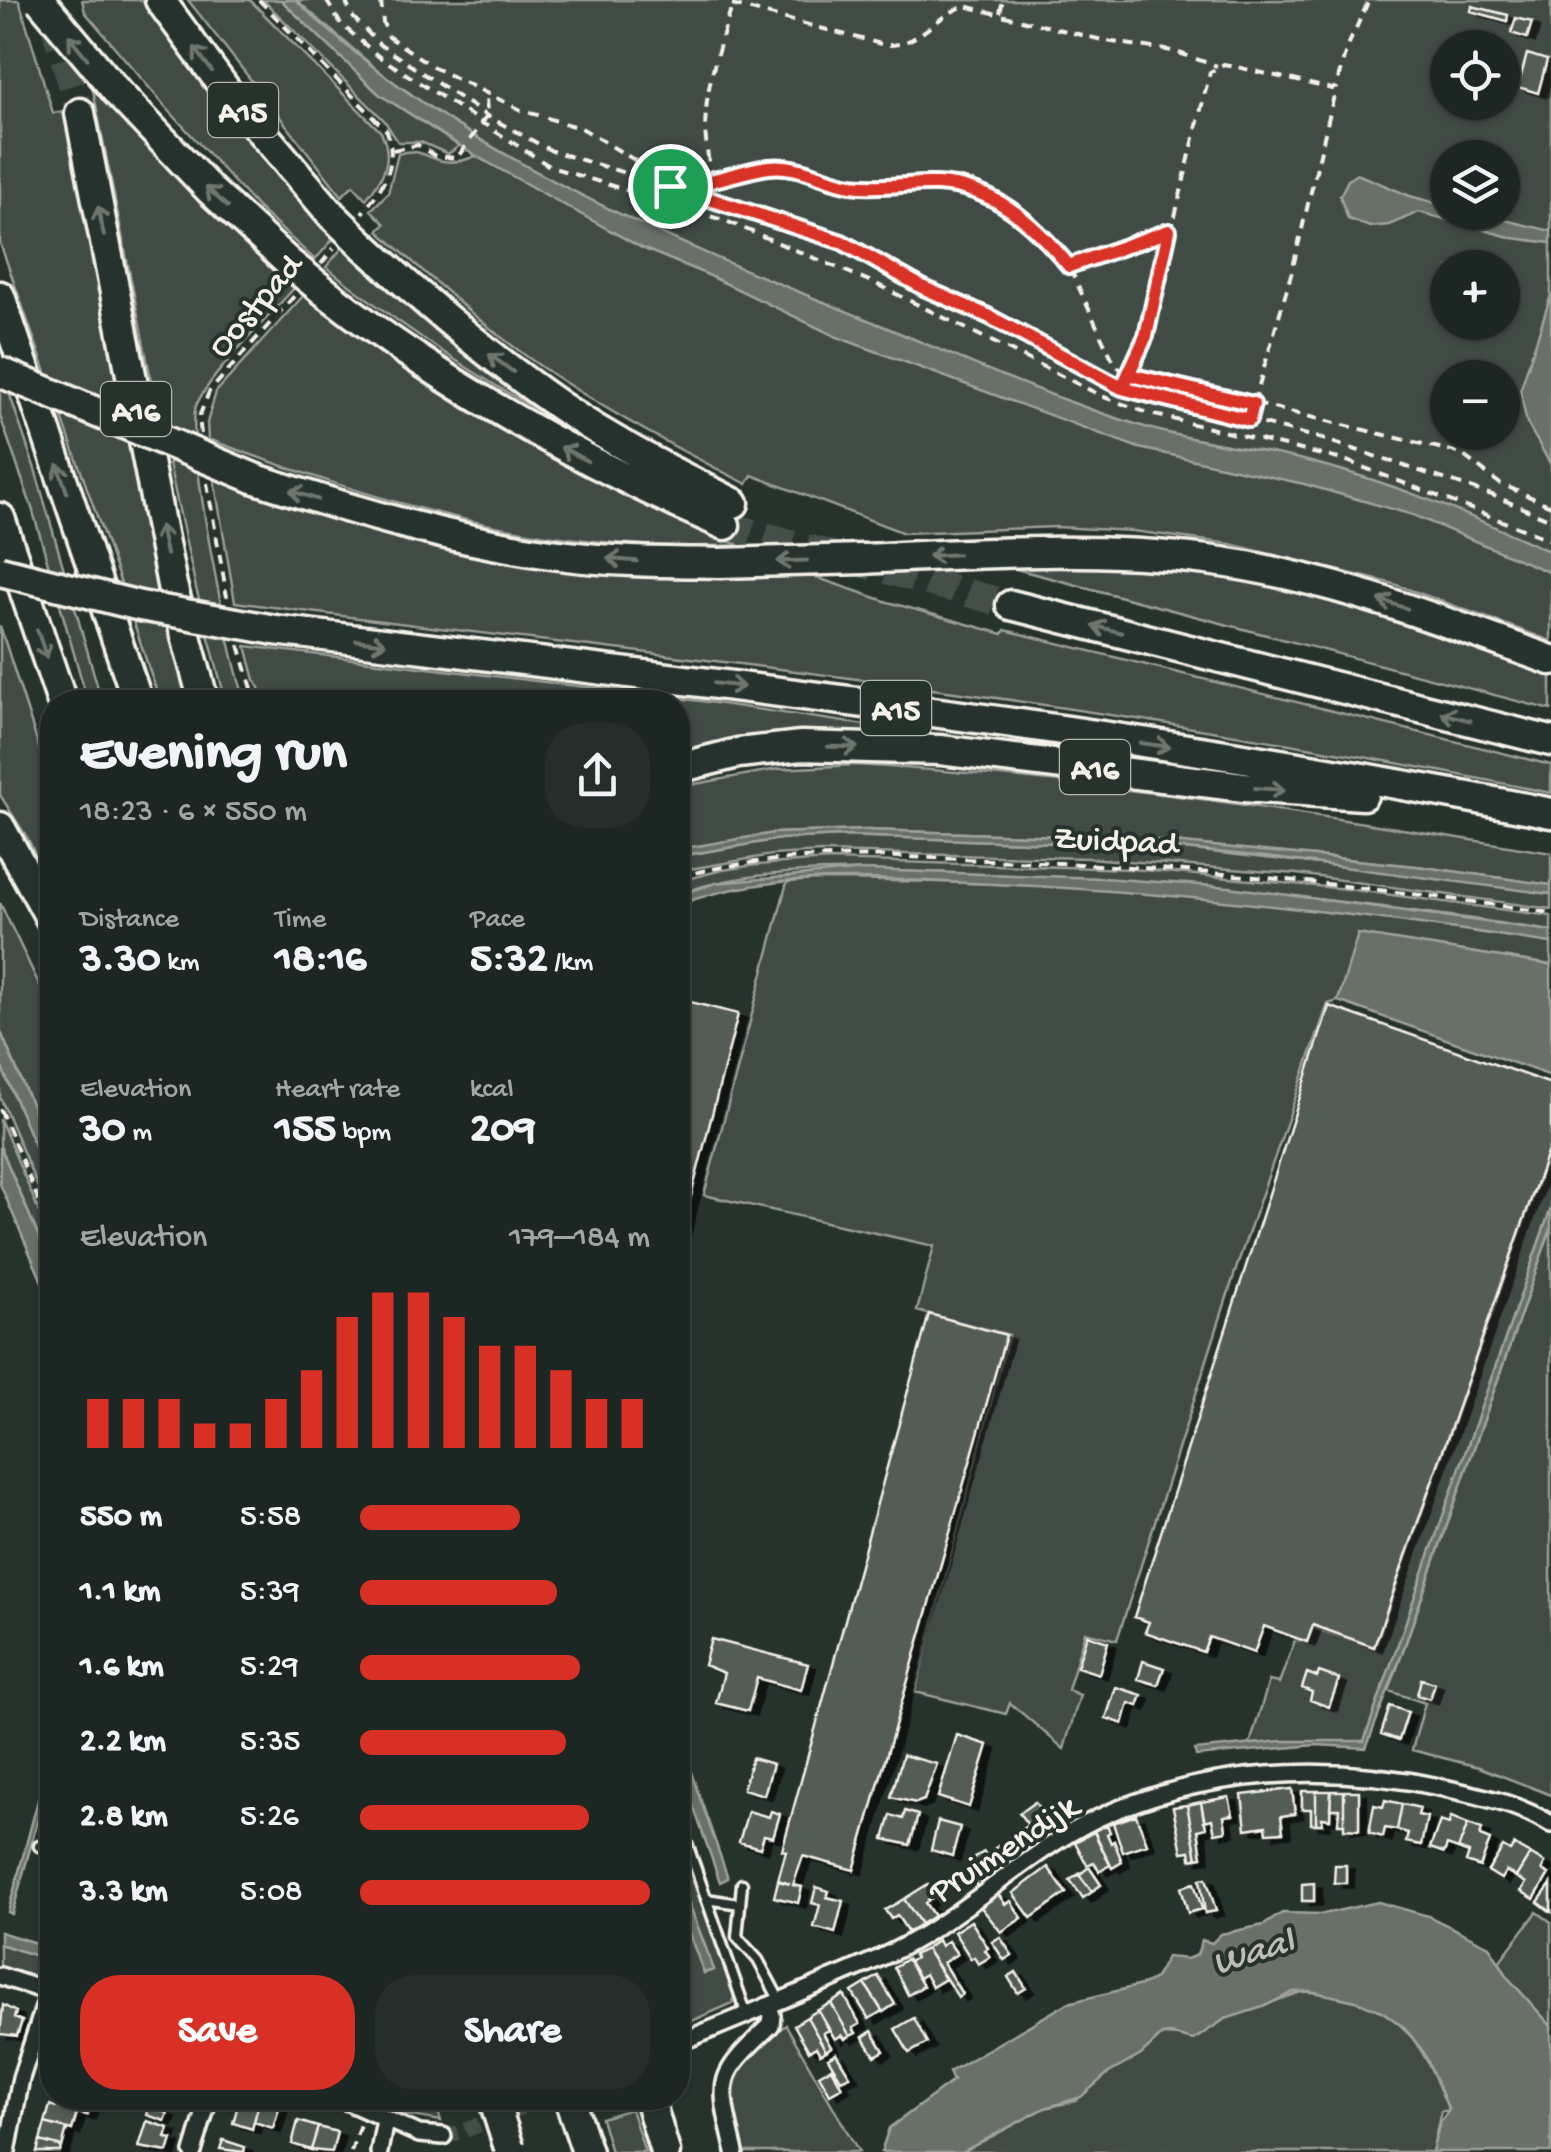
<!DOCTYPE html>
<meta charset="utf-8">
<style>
:root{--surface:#1c2622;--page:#252e2a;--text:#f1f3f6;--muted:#a0a5a5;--line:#3a4340;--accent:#d93025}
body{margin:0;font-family:"Gochi Hand",sans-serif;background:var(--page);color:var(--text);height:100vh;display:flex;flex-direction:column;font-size:38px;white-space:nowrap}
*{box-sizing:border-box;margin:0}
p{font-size:32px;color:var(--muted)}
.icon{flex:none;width:55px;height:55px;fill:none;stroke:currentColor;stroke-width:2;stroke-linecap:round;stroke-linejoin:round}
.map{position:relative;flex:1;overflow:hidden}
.sheet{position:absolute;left:40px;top:690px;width:650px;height:1420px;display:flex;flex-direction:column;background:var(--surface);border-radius:40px;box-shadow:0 2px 8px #0004,0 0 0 2px var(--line)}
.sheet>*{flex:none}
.buttons{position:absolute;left:1430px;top:30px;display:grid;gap:20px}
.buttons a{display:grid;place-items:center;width:90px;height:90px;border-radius:50%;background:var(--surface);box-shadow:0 2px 8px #0004,0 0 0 2px var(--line);font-size:50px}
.pin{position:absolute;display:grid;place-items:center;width:85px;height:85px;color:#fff;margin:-42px;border:5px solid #fff;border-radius:50%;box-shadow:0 2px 10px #0007}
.round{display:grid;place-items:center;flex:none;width:105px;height:105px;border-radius:40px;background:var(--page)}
.head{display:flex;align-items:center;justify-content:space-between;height:170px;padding:0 40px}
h1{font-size:55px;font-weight:700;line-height:75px}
.figures{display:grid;grid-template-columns:repeat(3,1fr);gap:15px;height:170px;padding:10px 40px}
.figures div{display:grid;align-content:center}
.figures b{font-size:42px;font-weight:700}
.figures small{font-size:28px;font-weight:400}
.figures p{font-size:28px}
.chart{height:280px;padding:20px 40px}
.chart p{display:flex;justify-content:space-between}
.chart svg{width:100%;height:180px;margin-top:10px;stroke:var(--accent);stroke-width:6}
.button{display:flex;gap:20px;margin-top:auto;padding:20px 40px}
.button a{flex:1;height:115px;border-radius:40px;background:var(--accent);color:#fff;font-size:40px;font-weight:700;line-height:115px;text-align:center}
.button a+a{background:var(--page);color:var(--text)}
ul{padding:0 40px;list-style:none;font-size:32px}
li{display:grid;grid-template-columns:160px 120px 1fr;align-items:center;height:75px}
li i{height:25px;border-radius:12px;background:var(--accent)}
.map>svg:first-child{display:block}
.green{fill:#414b45;stroke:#9a9e96;stroke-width:2.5;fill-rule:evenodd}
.water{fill:#676f68;stroke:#9fa39b;stroke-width:2.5}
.building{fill:#525c55;stroke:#f4f1e8;stroke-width:2.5;filter:url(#shadow)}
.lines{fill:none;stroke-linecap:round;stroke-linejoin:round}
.minor-tunnel{stroke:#455049;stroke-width:15;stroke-dasharray:15 8;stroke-linecap:butt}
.motorway-tunnel{stroke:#455049;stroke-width:28;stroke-dasharray:28 14;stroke-linecap:butt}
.service-casing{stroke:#f4f1e8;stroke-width:15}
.minor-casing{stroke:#f4f1e8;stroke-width:22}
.motorway-casing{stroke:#f4f1e8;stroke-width:35}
.path{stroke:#f4f1e8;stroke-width:4;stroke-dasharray:10 8;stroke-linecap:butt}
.service{stroke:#26332d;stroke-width:8}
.minor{stroke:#26332d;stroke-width:15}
.motorway{stroke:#26332d;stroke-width:28}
.motorway-bridge-casing{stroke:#f4f1e8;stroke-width:35;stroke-linecap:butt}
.motorway-bridge{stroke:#26332d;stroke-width:28}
.oneway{stroke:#6e766e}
.route-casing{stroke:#fff;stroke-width:20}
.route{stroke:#d93025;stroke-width:12}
.labels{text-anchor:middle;stroke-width:8;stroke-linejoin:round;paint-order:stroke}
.shield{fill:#26332d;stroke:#b6b8b0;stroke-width:2.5}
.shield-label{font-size:32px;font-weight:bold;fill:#f4f1e8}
.street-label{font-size:35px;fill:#f4f1e8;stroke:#26332d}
.water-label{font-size:38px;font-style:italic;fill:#bcbdb5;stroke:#26332d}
</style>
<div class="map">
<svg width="1551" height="2152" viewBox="0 0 1551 2152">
<defs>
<filter id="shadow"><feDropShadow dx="8" dy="4.5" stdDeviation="0" flood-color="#0009"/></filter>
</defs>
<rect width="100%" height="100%" fill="#26332d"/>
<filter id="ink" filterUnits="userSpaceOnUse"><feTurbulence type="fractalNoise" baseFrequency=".01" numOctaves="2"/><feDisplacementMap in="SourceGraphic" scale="20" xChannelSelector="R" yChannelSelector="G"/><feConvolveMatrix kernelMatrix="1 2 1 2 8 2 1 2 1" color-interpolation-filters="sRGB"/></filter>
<g filter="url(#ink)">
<path class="green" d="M0 0H19L53 113 64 111 137 481 193 702H160L120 581 0 243Z
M82 0H144L290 191 334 238 315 260 258 208 163 104 85 12Z
M188 0H250L381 132C394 159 384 177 366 199L353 185 342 196Z
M263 0H281L379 94 459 146 448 154 421 142H398L384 120Z
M296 0H1551V641L1394 584 1230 544 1133 531 1056 527 904 533 752 475 747 484C683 452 619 418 558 378 493 336 436 282 378 231L385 224 371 210 388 193 398 154C429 143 431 174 476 156L486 162 410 93 389 80ZM1448 48H1502V102H1448ZM1448 158H1502V212H1448ZM1448 268H1502V322H1448ZM1448 378H1502V432H1448Z
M90 75 272 269 295 287C271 315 208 376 196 406 185 437 230 665 246 702H226L196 588 154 395Z
M343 247 444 335 577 432C488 385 405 329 326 267Z
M304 295C409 381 523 449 648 505 678 519 708 533 739 545 549 555 383 504 208 439L207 423 216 392Z
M0 366 35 469 102 702H91L84 688 32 508 0 416Z
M212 467 531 564 671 578 809 575 888 602 1003 634 1005 630 1551 765V793C1324 747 1095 710 865 680 656 652 445 631 235 602Z
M993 563C1034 564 1075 562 1115 565 1264 574 1412 620 1551 670V710Z
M0 626 52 788V890L28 839 0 795Z
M246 646 701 701 974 741 678 760V702H266L255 680Z
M856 765C1089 778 1321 815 1551 853V885L1416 866 1132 838 867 830 774 833 681 856 780 839 842 836 1156 846 1419 875 1551 894V909L1297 874 1088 858 821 852 772 855 678 871V787L778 769Z
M830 860 1132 869 1347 889 1551 916V931C1352 899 1149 879 948 873 872 870 746 865 678 895V883C726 864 779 863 830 860Z
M818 880C947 881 1076 885 1205 897 1321 908 1436 926 1551 943V965L1358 935 1338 1001 1328 1004 1239 1260 1117 1640 1085 1632 1068 1690 1080 1695 1064 1749 1010 1703 1006 1714 915 1692 1009 1335 917 1311 934 1246 704 1195 787 882Z
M0 903 52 1011V1154L0 1030Z
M0 1063 52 1187V1221L0 1097Z
M0 1119 52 1242V1268L0 1146Z
M1551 1146V1208L1364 1742 1250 1744 1269 1681 1279 1683 1295 1640 1307 1643 1313 1628 1375 1648Z
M1551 1228V1795L1479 1767 1412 1750 1425 1703 1389 1691Z
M678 1832 734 1993 733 2003 678 2027V1904L704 1973 714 1970 678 1874Z
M1537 1912 1551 1922V2026L1509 1979 1499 1962Z
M0 1944 52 1961V1982L0 1966Z
M1301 1992C1317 1991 1332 1995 1348 1999 1411 2013 1427 2057 1449 2111H1441L1432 2152H962L1045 2108 1075 2101 1107 2074 1141 2054 1162 2035 1198 2037 1225 2019Z
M786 2025 859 2152H743C726 2087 729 2065 786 2025Z
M364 2098H434L441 2121 400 2114Z
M631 2109 645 2152H611L601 2118Z"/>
<path class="water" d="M281 0H296C455 155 670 240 873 322 963 359 1054 400 1148 428 1201 443 1257 448 1311 462 1395 483 1472 516 1551 552V573L1413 515 1304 484 1139 448 837 337 708 275 642 248 476 156 379 94Z
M1357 174 1410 196 1447 206 1448 212 1475 213 1551 231V243L1513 238 1419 212 1389 225 1370 227 1348 219 1340 196 1348 180Z
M1551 295V465L1527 423 1520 391Z
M867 830 1132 838 1416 866 1551 885V894L1266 857 1156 846 842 836 780 839 680 856 679 849 774 833Z
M864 870 1102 878 1229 887 1551 931V943C1358 913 1165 891 970 883 874 879 770 870 678 905V895L716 883Z
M1358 934 1551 965V1076L1338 1001Z
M0 1030 52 1154V1187L0 1063Z
M0 1146 52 1268V1305L0 1184Z
M1551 1208V1228L1400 1659 1366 1748 1316 1745 1196 1756 1195 1750 1282 1741H1364Z
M678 1735 728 1878 720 1882 678 1763Z
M52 1748V1769L12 1914 8 1912Z
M678 1874 714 1970 704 1973 678 1904Z
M1378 1902 1428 1916 1489 1946 1509 1979 1551 2026V2152H1432L1440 2122 1449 2110 1424 2053 1405 2028 1382 2011 1356 2001 1310 1991 1293 1992 1263 2007 1225 2019 1193 2040 1170 2034 1162 2035 1141 2055 1107 2074 1081 2097 1045 2108 962 2152H881L889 2128 953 2081 949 2072 1068 2003 1145 1984 1155 1978 1167 1957 1187 1959 1197 1955 1202 1940 1212 1943 1221 1934 1264 1925 1282 1913 1323 1914Z
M0 1932 52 1948V1961L0 1944Z"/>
<path class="building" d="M1472 6 1508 15 1507 21 1471 11Z
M1516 18 1532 22 1527 38 1511 33Z
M1527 54 1547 60 1538 93 1518 87Z
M678 999 738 1014 678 1246Z
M1329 1006 1551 1084V1142L1374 1647 1313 1625 1307 1642 1264 1626 1254 1653 1209 1637 1203 1652 1145 1632 1149 1622 1134 1617Z
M929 1314 1006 1335 854 1870 803 1856 793 1885 802 1887 798 1903 774 1897 778 1881 790 1884 778 1880 786 1851 782 1850Z
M1087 1635 1108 1642 1099 1674 1077 1667Z
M711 1639 808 1664 801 1690 757 1678 748 1711 716 1703 724 1673 704 1665Z
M1143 1661 1164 1668 1158 1685 1138 1679Z
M1319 1672 1339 1679 1329 1707 1310 1700 1312 1692 1302 1688 1307 1673 1317 1677Z
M1421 1679 1435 1683 1430 1699 1417 1695Z
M1116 1687 1142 1695 1138 1706 1129 1703 1123 1724 1106 1718Z
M1390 1706 1408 1712 1399 1740 1381 1734Z
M957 1735 988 1745 969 1807 938 1797Z
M903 1755 937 1764 924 1800 916 1803 891 1797Z
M752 1758 773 1764 764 1795 743 1789Z
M1292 1789 1295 1814 1281 1816 1283 1832 1267 1833 1266 1826 1246 1829 1242 1795Z
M1302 1791H1316V1824H1311V1809H1302Z
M1316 1791H1331L1330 1819 1322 1818V1824H1316Z
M1331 1791H1344V1824H1338L1339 1809H1330Z
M1344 1791H1359V1830L1344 1829Z
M1229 1797 1233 1815 1224 1816 1226 1831 1215 1833 1212 1819 1204 1821 1201 1802Z
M1385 1800 1402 1804 1397 1830 1385 1828 1383 1837 1369 1833 1374 1805 1383 1807Z
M1035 1802 1049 1822 1026 1838 1032 1845 999 1868 993 1859 999 1855 995 1848 1028 1825 1019 1813Z
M1201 1802 1206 1828 1198 1830 1202 1857 1197 1858 1187 1805Z
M1402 1804 1420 1808 1418 1815 1427 1817 1421 1845 1406 1842 1408 1833 1397 1830Z
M1187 1805 1197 1858 1191 1859 1190 1851 1182 1852 1173 1807Z
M748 1811 769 1817 771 1811 780 1814 773 1837 764 1835 760 1848 739 1842Z
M905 1811 918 1815 910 1845 884 1839 891 1815 903 1819Z
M1136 1815 1147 1844 1123 1852 1113 1823Z
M1451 1817 1468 1824 1458 1849 1447 1845 1444 1853 1430 1848 1440 1821 1449 1824Z
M938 1821 960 1827 952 1856 931 1850Z
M1468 1824 1482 1829 1480 1836 1490 1840 1480 1867 1466 1862 1469 1853 1458 1849Z
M1102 1827H1108L1110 1832 1107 1834 1111 1843 1114 1841 1122 1862 1112 1868 1094 1831Z
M1094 1832 1110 1865 1099 1871 1094 1862 1087 1865 1075 1842Z
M1514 1845 1530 1854 1516 1877 1506 1871 1501 1879 1488 1871 1503 1847 1510 1851Z
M984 1852 998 1875 978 1888 968 1872 977 1867 972 1859Z
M1530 1854 1545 1863 1542 1870 1549 1874 1534 1899 1521 1891 1526 1883 1516 1877Z
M1335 1865H1346V1883H1334Z
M1048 1867 1066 1893 1031 1918 1013 1893Z
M1089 1867 1101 1885 1092 1891 1079 1875Z
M1079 1874 1092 1892 1083 1898 1070 1880Z
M1206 1878 1216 1911 1205 1913 1200 1879Z
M1194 1883 1202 1909 1188 1913 1181 1887Z
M1314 1883V1901H1302V1884Z
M928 1884 935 1896 925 1903 934 1916 921 1924 904 1899Z
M1551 1884V1912L1538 1902Z
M816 1887 829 1891 827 1897 843 1901 835 1933 814 1927 820 1905 812 1903Z
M998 1894 1005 1904 1011 1901 1022 1918 1001 1932 980 1906Z
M904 1899 921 1924 908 1932 897 1915 891 1919 885 1910Z
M971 1921 988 1948 985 1950 990 1957 978 1964 974 1957 971 1959 954 1932Z
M1000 1937 1012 1955 1004 1960 992 1942Z
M938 1940 941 1946 948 1941 957 1954 943 1963 962 1994 958 1997 926 1949Z
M926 1949 945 1979 932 1987 925 1974 919 1978 909 1962 915 1958 913 1955Z
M907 1959 923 1986 908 1995 894 1967Z
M1016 1972 1026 1988 1018 1993 1008 1977Z
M878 1976 895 2004 883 2012 865 1984Z
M865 1984 882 2011 869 2019 852 1992Z
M844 1995 860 2024 853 2028 856 2033 850 2036 831 2003Z
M831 2003 850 2036 845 2039 842 2035 835 2039 818 2010Z
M3 2005 16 2012 14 2018 22 2021 17 2036 0 2034Z
M818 2010 829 2030 823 2033 831 2047 826 2051 807 2017Z
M807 2017 826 2051 820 2054 816 2047 809 2051 794 2025Z
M914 2018 927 2043 909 2053 895 2029Z
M872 2031 884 2051 875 2056 863 2037Z
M836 2053 850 2076 841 2080 828 2058Z
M831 2068 842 2087 830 2094 819 2075Z
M68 2098 89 2108 87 2115 77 2113 72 2130 45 2123 50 2105 65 2110Z
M240 2098 260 2099 252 2129 233 2123Z
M260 2099 280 2105 273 2128 254 2122Z
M149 2107 168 2113 165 2121 147 2115Z
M147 2121 169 2128 166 2138 172 2139 168 2152 139 2147Z
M298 2121 318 2127 311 2150 292 2144Z
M45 2123 67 2129 62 2147 40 2141Z
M318 2127 337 2132 332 2152 311 2150Z
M223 2140 245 2147 244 2152 220 2149Z
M40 2141 62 2147 60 2152H37Z"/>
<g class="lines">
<path class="minor-tunnel" d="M443 2136 461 2132 545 2098"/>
<path class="motorway-tunnel" d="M53 18 80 113
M725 525 1011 605"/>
<g class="service-casing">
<path id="service" d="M678 1818 747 2015
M39 1846 52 1850
M742 1884 737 1937 758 1960 780 2001
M706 1899 740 1904"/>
</g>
<g class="minor-casing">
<path id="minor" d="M0 1976 52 1993
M678 2043C727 2023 776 2003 824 1982 857 1968 890 1955 920 1937 980 1901 1033 1850 1096 1819 1203 1768 1330 1763 1444 1788 1481 1796 1518 1804 1551 1824
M339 2098 419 2134 443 2136
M7 2152 21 2078 49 1992
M193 2152 209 2098
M379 2152 385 2120
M735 2152C717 2077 716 2077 771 2025L772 2015 767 2006"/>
</g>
<g class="motorway-casing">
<path id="motorway" d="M160 0 226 90 332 215
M118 93 211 191 289 263
M80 113 172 585 204 702
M364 246C426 303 491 358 560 406 615 444 675 473 734 503
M329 295C451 390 584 463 725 525
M0 296 138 702
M256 479C357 512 461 543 567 556 617 562 668 562 719 563
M0 518 62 702
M864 559C979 553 1093 546 1207 560 1326 575 1439 620 1551 660
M1011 605 1551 741
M275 630C701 682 1129 729 1551 813
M678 768 738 753 801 746 940 750 1244 787 1363 795
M0 827 52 921
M569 2098 587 2152
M649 2098 665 2152"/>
</g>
<path class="path" d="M259 0 387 131C398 166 384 186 362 213
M326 0 341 24 378 56 551 167 726 221 874 283 1104 397 1151 414 1347 461 1551 540
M345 0 352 16 380 45 487 116 552 151 768 216 842 242 924 288 988 316 1122 388 1323 439 1492 495 1551 520
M381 0 383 23 389 37 435 68 521 110 583 129 671 182 687 185 770 167H785L848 185 938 184 980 193 1026 219 1069 266 1104 342 1115 364 1124 372 1460 453 1499 483 1551 506
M732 5 885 45C919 47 935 15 965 6L1106 41 1173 51 1217 66
M1000 13 1003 0
M393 150 418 145 435 156 457 158 487 116 486 96
M713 179C694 112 714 65 734 0
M321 264 334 248
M1069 266 1168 231
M1122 388 1146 336 1210 72 1224 64 1332 89 1336 87 1346 50 1369 0
M1249 420 1292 271 1336 87
M201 434 199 417 209 392 296 294
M207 483 227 597
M239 645 256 702
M678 877C779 850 882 856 986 860 1176 866 1363 885 1551 913
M0 1109 52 1232
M351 2152 360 2124"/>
<use href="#service" class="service"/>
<use href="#minor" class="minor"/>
<use href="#motorway" class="motorway"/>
<g class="motorway-bridge-casing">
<path id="motorway-bridge" d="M40 0 118 93
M332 215 364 246
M289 263 329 295
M0 372 256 479
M719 563 864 559
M0 571 140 606 275 630
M493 2098 509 2148"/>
</g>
<use href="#motorway-bridge" class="motorway-bridge"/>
</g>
<defs><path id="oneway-shaft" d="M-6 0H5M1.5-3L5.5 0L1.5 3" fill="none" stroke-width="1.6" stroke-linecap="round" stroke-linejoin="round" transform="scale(2.5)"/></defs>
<g class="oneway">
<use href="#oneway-shaft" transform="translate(78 47) rotate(-129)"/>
<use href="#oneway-shaft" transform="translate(203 59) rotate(-126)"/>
<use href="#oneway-shaft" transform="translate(217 197) rotate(-137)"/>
<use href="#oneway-shaft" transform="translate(101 221) rotate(-101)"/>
<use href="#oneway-shaft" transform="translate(501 363) rotate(-144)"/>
<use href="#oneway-shaft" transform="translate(574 454) rotate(-152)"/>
<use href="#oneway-shaft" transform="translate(62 478) rotate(-109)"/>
<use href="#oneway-shaft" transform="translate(304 495) rotate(-162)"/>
<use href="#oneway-shaft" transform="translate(163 540) rotate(-102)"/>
<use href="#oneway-shaft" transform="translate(943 555) rotate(177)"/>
<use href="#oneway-shaft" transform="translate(622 560) rotate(-175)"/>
<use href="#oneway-shaft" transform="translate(792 561) rotate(178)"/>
<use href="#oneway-shaft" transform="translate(1393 604) rotate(-162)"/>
<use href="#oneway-shaft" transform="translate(1107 629) rotate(-166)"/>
<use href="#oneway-shaft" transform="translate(371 642) rotate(7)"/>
<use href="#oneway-shaft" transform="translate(42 644) rotate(71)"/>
<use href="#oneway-shaft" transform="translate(729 685) rotate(7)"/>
<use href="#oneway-shaft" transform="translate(1456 717) rotate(-166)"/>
<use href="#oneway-shaft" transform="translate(1155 745) rotate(8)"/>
<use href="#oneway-shaft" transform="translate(843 747) rotate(1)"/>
<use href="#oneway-shaft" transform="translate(1270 789) rotate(4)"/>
</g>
</g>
<g class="lines" filter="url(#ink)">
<g class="route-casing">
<path id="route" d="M670 186 842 242 924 288 988 316 1122 388 1130 375 1253 404 1249 420 1122 388 1146 336 1169 231 1069 266C1034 224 994 186 936 184 908 183 880 189 851 185 824 181 797 163 769 167 736 171 704 189 671 182L670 186"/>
</g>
<use href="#route" class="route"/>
</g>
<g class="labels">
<g class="shield">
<rect x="208" y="83" width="70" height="54" rx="8"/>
<rect x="101" y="382" width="70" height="54" rx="8"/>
<rect x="861" y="681" width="70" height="54" rx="8"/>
<rect x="1060" y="740" width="70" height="54" rx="8"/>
</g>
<g class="shield-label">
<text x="243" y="121">A15</text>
<text x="136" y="420">A16</text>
<text x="896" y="719">A15</text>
<text x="1095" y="778">A16</text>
</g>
<g class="street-label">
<text transform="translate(253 304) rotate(-49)" y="12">Oostpad</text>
<text transform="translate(1116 838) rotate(3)" y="12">Zuidpad</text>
<text transform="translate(1002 1847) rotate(-33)" y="12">Pruimendijk</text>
</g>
<g class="water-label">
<text transform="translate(1252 1949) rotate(-17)" y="13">Waal</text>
</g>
</g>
</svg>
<div class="buttons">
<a><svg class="icon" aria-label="locate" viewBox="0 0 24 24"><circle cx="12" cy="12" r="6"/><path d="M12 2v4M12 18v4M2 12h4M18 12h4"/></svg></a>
<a><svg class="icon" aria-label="layers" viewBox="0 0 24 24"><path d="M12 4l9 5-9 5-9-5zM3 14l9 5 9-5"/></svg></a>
<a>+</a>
<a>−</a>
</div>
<div class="pin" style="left:670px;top:186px;background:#1e9e55"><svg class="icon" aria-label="arrive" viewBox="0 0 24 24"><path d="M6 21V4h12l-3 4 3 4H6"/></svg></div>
<section class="sheet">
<div class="head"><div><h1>Evening run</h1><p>18:23 · 6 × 550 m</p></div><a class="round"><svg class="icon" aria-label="share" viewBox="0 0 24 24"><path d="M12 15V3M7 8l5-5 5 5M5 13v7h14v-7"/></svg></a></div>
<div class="figures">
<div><p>Distance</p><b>3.30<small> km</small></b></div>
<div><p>Time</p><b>18:16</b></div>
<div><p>Pace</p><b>5:32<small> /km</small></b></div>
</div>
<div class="figures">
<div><p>Elevation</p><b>30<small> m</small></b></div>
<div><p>Heart rate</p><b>155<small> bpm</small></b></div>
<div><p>kcal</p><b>209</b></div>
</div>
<div class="chart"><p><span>Elevation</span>179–184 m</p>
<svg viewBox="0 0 160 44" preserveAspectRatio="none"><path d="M5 44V32M15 44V32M25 44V32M35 44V38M45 44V38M55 44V32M65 44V25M75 44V12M85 44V6M95 44V6M105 44V12M115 44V19M125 44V19M135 44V25M145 44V32M155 44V32"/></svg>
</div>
<ul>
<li><b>550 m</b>5:58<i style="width:55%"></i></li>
<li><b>1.1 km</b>5:39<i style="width:68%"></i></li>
<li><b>1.6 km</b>5:29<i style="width:76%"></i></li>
<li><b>2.2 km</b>5:35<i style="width:71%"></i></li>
<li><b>2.8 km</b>5:26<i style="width:79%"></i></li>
<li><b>3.3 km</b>5:08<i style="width:100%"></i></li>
</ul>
<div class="button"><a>Save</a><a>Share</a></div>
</section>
</div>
